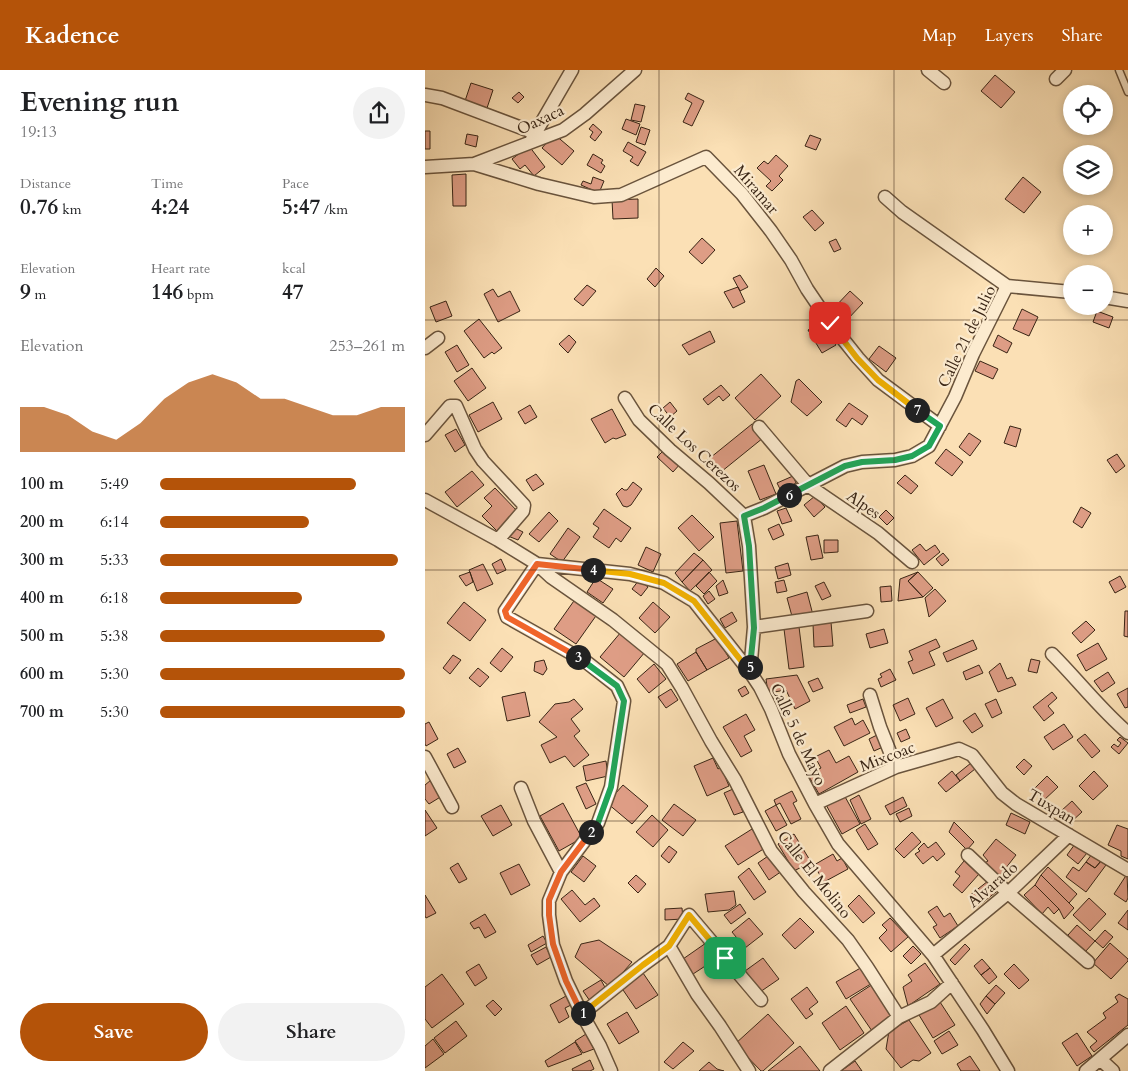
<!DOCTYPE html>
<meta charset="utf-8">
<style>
:root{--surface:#fff;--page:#f2f2f2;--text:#202124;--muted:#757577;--accent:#b45309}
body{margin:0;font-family:Cardo,serif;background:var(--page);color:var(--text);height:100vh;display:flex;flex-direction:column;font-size:19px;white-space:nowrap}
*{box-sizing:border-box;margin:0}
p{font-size:16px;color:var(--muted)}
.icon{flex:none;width:28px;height:28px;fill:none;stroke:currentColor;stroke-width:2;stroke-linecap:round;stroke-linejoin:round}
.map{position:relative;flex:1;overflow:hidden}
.panel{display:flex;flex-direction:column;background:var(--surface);width:425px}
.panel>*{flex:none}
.controls{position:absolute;left:638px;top:15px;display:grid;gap:10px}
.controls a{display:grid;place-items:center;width:50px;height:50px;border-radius:50%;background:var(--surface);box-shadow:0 2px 8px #0003;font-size:25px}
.pin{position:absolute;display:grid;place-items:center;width:42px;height:42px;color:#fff;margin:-21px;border-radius:10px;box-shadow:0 2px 8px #0006}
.km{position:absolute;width:25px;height:25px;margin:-12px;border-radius:50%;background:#222;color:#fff;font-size:14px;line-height:25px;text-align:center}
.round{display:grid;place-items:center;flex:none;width:52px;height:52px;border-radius:26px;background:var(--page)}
.overview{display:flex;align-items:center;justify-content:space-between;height:85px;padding:0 20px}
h1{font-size:28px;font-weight:600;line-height:38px}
.stats{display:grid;grid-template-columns:repeat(3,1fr);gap:8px;height:85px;padding:5px 20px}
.stats div{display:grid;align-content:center}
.stats b{font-size:21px;font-weight:600}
.stats small{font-size:14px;font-weight:400}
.stats p{font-size:14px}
.chart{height:140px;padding:10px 20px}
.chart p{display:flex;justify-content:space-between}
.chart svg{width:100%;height:90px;margin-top:5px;fill:var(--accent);opacity:.7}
.action{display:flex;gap:10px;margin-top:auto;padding:10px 20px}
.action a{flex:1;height:58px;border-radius:30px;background:var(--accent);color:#fff;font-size:20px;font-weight:600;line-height:58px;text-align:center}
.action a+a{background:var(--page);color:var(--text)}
ul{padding:0 20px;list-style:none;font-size:16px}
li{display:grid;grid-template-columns:80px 60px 1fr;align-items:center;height:38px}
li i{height:12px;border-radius:6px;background:var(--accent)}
header{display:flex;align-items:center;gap:30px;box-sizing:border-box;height:70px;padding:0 25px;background:var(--accent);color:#fff}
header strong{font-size:24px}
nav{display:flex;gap:28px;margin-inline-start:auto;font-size:18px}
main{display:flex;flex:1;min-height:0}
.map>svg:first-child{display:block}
.building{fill:#de9d85;stroke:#392515}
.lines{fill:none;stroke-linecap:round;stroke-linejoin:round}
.service-casing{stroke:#6a543d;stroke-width:9}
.minor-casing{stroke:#6a543d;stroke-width:15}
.service{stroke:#fcebcf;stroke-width:6}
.minor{stroke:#fcebcf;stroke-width:12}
.split-1-casing{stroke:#fff;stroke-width:10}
.split-2-casing{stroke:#fff;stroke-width:10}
.split-3-casing{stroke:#fff;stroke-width:10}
.split-4-casing{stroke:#fff;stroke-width:10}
.split-5-casing{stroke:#fff;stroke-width:10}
.split-6-casing{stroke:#fff;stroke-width:10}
.split-7-casing{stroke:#fff;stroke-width:10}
.split-8-casing{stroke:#fff;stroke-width:10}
.split-1{stroke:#f5b400;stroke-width:6}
.split-2{stroke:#f0652b;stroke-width:6}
.split-3{stroke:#22a559;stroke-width:6}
.split-4{stroke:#f0652b;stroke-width:6}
.split-5{stroke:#f5b400;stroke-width:6}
.split-6{stroke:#22a559;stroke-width:6}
.split-7{stroke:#22a559;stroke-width:6}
.split-8{stroke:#f5b400;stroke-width:6}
.grid{fill:none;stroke:#392515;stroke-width:1;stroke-opacity:0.55}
.labels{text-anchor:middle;stroke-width:4.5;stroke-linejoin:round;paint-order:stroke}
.street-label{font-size:16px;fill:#392515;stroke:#fcebcf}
</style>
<header>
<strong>Kadence</strong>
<nav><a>Map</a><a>Layers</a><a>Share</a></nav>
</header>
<main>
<section class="panel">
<div class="overview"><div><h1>Evening run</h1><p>19:13</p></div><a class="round"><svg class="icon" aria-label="share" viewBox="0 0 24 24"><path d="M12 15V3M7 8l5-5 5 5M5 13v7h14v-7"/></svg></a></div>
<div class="stats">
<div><p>Distance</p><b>0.76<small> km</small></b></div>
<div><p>Time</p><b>4:24</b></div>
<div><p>Pace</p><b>5:47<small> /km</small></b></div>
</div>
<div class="stats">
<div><p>Elevation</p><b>9<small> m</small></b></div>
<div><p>Heart rate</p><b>146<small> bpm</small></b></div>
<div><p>kcal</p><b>47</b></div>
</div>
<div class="chart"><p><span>Elevation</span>253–261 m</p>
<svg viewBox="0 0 160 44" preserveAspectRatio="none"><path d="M0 44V22L10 22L20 26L30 34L40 38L50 30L60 18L70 10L80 6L90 10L100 18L110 18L120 22L130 26L140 26L150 22L160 22V44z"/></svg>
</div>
<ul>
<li><b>100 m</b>5:49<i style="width:80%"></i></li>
<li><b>200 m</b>6:14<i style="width:61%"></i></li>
<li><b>300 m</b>5:33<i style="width:97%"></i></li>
<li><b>400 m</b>6:18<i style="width:58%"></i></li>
<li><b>500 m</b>5:38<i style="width:92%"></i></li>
<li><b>600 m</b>5:30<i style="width:100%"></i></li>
<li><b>700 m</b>5:30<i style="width:100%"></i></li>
</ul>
<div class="action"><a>Save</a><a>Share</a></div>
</section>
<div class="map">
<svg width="703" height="1001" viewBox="0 0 703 1001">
<rect width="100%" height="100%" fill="#fbe0b5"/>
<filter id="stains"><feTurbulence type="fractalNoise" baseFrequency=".004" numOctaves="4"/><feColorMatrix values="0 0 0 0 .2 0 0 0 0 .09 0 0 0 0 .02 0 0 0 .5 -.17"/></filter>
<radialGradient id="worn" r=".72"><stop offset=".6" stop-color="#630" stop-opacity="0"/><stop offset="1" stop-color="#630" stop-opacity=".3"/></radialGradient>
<path class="building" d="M570 5 590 22 576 38 556 21Z
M46 13 68 20 61 41 39 34Z
M94 22 99 27 93 33 87 28Z
M263 23 279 31 267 56 258 52 267 33 260 29Z
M210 34 220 36 216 52 206 50Z
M201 49 215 54 211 65 197 59Z
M168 54 177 62 170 71 165 67 168 62 164 59Z
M216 57 225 60 220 75 211 72Z
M0 61H5V79H0Z
M42 64 53 66 51 77 40 74Z
M129 64 149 81 137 95 117 78Z
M385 65 396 69 391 80 380 76Z
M203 72 221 82 213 96 205 91 208 87 198 81Z
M104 76 120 97 109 106 100 95 95 99 87 89Z
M168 84 178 90 176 93 180 96 176 103 162 95Z
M351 85 363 96 354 106 358 110 347 121 341 116 346 111 332 98 339 91 343 94Z
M41 104V136H28L27 105Z
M168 107 179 111 174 123 156 115 158 111 166 114Z
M598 107 616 122 599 143 580 129Z
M213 129V148L188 149 187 130Z
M387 140 399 153 390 161 378 147Z
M277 168 290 180 277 194 264 182Z
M411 169 416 179 409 182 404 172Z
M231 198 239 206 230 217 222 209Z
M315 205 323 217 315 221 308 208Z
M162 215 171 221 158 236 149 229Z
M313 217 320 232 308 238 299 222Z
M68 219 73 227 85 221 95 241 73 252 59 224Z
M425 221 438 233 420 252 407 240Z
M21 231 27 246 11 252 5 237Z
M597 239 613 247 604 266 588 259Z
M672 241 688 247 684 258 668 252Z
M54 249 77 278 69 284 67 282 59 288 39 261Z
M398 252 411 275 397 283 383 260Z
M285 261 290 272 264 285 257 275Z
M144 265 151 272 143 283 134 274Z
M573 265 587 273 582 283 568 276Z
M32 275 44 295 32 302 20 282Z
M454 276 471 288 461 302 444 289Z
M555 291 573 299 568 309 550 301Z
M47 298 61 318 43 331 29 311Z
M336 304 356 326 330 350 310 328Z
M374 309 397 332 382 346 366 332 371 311Z
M296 315 305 325 298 331 294 326 283 335 278 329Z
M68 332 77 349 53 362 44 345Z
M245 332 252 341 245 347 238 338Z
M424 333 443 346 437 355 427 348 421 357 411 350Z
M105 335 112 347 100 354 93 342Z
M187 339 201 365 191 369 188 368 180 373 166 349Z
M327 354 338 368 291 406 280 392Z
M585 356 596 359 591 377 579 373Z
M31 359 40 375 30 382 20 365Z
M544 363 556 371 545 386 534 377Z
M240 379 256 393 248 402 232 387Z
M521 379 538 392 527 406 510 393Z
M692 384 700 396 691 403 682 390Z
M339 395 351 424 335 430 323 401Z
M47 401 59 415 32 437 20 422Z
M111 404 119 414 108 421 101 410Z
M480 405 493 416 486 424 472 413Z
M368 406 371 413 356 421 352 413Z
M208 412 217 419 206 435 202 437 198 436 191 424 197 418 199 420H202Z
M70 418 94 443 73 462 57 446 67 436 59 428Z
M390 426 400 437 389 447 379 435Z
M656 437 666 443 657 458 648 452Z
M361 438 367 451 357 454 352 441Z
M179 439 206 458 196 472 191 468 184 478 168 467 174 458 168 454Z
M461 440 469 448 462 455 454 447Z
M124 442 133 451 114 472 104 464Z
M267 445 289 467 274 481 253 458Z
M312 451 318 501 301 503 295 453Z
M354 454 359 465 348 470 343 459Z
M90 458 98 462 93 470 83 466Z
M143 458 155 467 137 492 125 484Z
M393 465 398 488 386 490 381 467Z
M399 470H413V482L399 483Z
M495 474 501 481 510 475 515 482 499 495 487 480Z
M221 477 236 484 228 502 213 495Z
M269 483 278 490 257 512 250 503Z
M518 483 524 490 517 496 511 489Z
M76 489 81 500 72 504 67 494Z
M278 490 287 500 265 521 257 512Z
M363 493 366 505 353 509 350 497Z
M58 494 68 514 52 521 44 500Z
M45 502 48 512 41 516 34 506Z
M284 502 292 511 279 524 271 516Z
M493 502 508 518 498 527 483 511Z
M493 502 483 511 498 527 473 531 475 509Z
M695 506 701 517 690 523 684 512Z
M171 508 188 519 178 533 162 522Z
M214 510 223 517 216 526 207 519Z
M298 510 303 523 294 526 291 516Z
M359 510 362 521 352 523 350 512Z
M399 512 406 526 397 530 390 516Z
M466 516 467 531 456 532 455 517Z
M510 519 521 531 504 547 500 528Z
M284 521 290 529 283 534 278 526Z
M382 522 388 545 368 550 362 528Z
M151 528 173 543 151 574 129 559Z
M39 532 61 550 45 571 22 553Z
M228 532 245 547 230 563 214 548Z
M700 541H703V567L699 566Z
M307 542 312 551 300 558 295 549Z
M661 551 670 560 656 573 647 563Z
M406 552 408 576 389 577 388 554Z
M374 557 379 597 364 599 359 559Z
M459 559 463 573 445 578 441 564Z
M196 562 220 582 199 607 175 587Z
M292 568 304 588 282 600 271 582V579Z
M511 569 515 577 504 582 510 595 488 604 483 592 488 590 484 581Z
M548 570 552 579 522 592 518 583Z
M673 573 682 589 661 601 652 585Z
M77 578 88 587 76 602 65 593Z
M271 582 282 600 263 611 252 594Z
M28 585 36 590 25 604 18 598Z
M606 589 615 591 612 603 603 601Z
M119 590 122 599 118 605 109 601 110 592Z
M575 593 582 609 587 607 591 615 573 622 564 602Z
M229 594 241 609 224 623 212 609Z
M554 595 558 603 541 610 538 602Z
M53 598 64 607 55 617 44 608Z
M465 599 471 610 456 617 453 609 457 607 455 604Z
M683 602 690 613 677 622 669 611Z
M372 605 385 631 370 639 361 620 343 623 341 609Z
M393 608 398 618 388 622 383 612Z
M320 616 324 623 317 627 313 620Z
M703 618V637L700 638 692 624Z
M246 619 253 630 241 638 233 627Z
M100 622 105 646 82 651 77 627Z
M627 622 632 628 623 636 629 643 619 651 608 637Z
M483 628 490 644 475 651 468 635Z
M149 629 158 639 146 649 155 661 149 666 164 685 149 697 140 686 125 693 116 675 132 667 114 652 130 634 144 632Z
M438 629 441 637 425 643 422 635Z
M518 629 528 648 511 657 501 638Z
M571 629 577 643 567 648 560 634Z
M550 643 558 656 547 663 538 651Z
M321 644 330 660 319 666 327 681 316 687 298 657Z
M427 648 430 655 438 650 445 663 419 676 409 657Z
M4 652 13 669 1 676 0 674V654Z
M639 654 648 667 628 680 619 667Z
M481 659 485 668 476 672 472 663Z
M660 664 675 681 667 688 652 670Z
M452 665 458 677 449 681 444 669Z
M695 667 703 673 694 684 686 677 689 674 693 677 696 673 692 670Z
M33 678 41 692 29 698 22 684Z
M404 680 411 693 424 686 433 702 394 724 383 705 396 698 390 687Z
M288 688 293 699 296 697 304 716 282 726 269 696Z
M599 689 607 696 599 705 591 697Z
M181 691 183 706 161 711 158 696Z
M546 693 550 699 535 711 531 705Z
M527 701 535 711 521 722 513 713Z
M669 701 683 716 668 730 654 716Z
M622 706 633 717 618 731 608 720Z
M6 710 17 726 4 734 0 729V715Z
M161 713 171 734 161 739 151 717Z
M198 715 223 736 207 754 182 733Z
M308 719 318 742 309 745 299 723Z
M367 721 372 731 368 733 376 749 366 754 355 733 351 735 349 730Z
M418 723 435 754 417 764 400 733Z
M434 725 446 749 436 754 425 730Z
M478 727 482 736 465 745 460 736Z
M647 731 657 742 646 752 636 741Z
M138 733 157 768 134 781 115 746Z
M249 734 271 750 258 766 237 750Z
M76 735 87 755 68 766 56 746Z
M351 735 362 755 351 761 340 741Z
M484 738 487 746 475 752 471 744Z
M0 740 12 758 0 766Z
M586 743 605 752 600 764 581 755Z
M227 745 243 760 228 777 211 762Z
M529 752 549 772 542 780 524 762Z
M440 754 453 774 443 780 431 760Z
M692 755 703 759V789L696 786V781L683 775Z
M327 759 340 778 313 795 300 776Z
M487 762 496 772 479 788 470 779Z
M369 764 386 792 369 801 353 774Z
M571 769 591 785 573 808 556 795 563 791 558 785Z
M511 772 520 784 512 791 508 786 498 794 490 784 495 781 493 779 499 773 503 778Z
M650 774 662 783 653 794 642 785Z
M244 776 252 782 244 793 236 786Z
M346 784 357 801 344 810 333 793Z
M408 784 412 791 417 788 423 799 399 812 389 795Z
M667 784 676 791 670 798 661 792Z
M158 786 171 796 159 812 146 802Z
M539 791 554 804 537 823 528 815 535 806 530 802Z
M676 791 681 795 661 822 641 807 648 797 654 801 661 792 670 798Z
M33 793 42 809 34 813 25 798Z
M94 794 105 815 86 825 75 803Z
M623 797 652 824 644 833 616 805Z
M324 798 341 822 329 830 313 807Z
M702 804 703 828 701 832 689 824Z
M211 805 221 814 213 823 203 813Z
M616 805 649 838 639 849 634 839 610 815Z
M563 811 571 822 552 837 544 826Z
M610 815 634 839 629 844 623 837 617 844 599 825Z
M147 820 160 835 169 828 175 836 155 852 136 829Z
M309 821 311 835 304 840 283 842 280 824Z
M0 825 11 843 1 848 0 846Z
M434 825 450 843 438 853 423 836Z
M664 828 681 844 665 861 648 845Z
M315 834 321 843 306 854 299 845Z
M512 836 519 847 525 843 533 856 515 868 508 857 512 855 503 842Z
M257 838 258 849 240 850V839Z
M703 840V860L693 853Z
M60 844 71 862 60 868 54 857 49 859 45 853Z
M324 848 338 864 320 878 307 862Z
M375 848 389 862 370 879 357 865Z
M465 848 483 867 466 882 454 868 462 860 457 855Z
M652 855 670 871 660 882 643 865Z
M680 860 688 867 678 878 670 871Z
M118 866 122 873 106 882 103 875Z
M174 870 207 892 185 917 150 887 156 874Z
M281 873 291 889 268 904 258 889Z
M685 873 703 889V891L686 909 668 893Z
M540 874 545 879 530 895 525 890Z
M488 876 496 884 486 894 478 886Z
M121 877 126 887 112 895 106 885Z
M338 888 354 909 335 922 320 901Z
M557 889 565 898 556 905 549 896Z
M500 893 515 914 483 936 478 917 487 911 483 905Z
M54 894 62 908 50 916 41 902Z
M589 894 604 910 594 919 579 904Z
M439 896 449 912 421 929 411 912Z
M565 898 572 907 564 914 556 905Z
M218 903 233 925 211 939 196 917Z
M17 904 39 934 7 958 0 949V917Z
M176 910 182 921 165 931 158 921Z
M448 914 470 946 447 961 425 929Z
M571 915 580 923 570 934 561 926Z
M382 917 393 932 384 939 388 944 381 949 366 929Z
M694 924 703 929V955L669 982 665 977 672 971 662 962 681 948 678 943 693 932 690 927Z
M141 926 146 935 140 938 144 947 134 953 125 935Z
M561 926 570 934 562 944 555 934Z
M68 930 77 939 70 946 61 936Z
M515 932 530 955 508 968 494 945Z
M421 936 439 963 415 980 397 953Z
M202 942 214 962 194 974 182 954Z
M343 944 369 973 338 1001H336L310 974Z
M484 950 506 983 494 991 488 990 476 998 461 979 464 961Z
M31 951 42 966 20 983 9 968Z
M524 961 533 975 517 984 509 971Z
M652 963 667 986 652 996 637 973Z
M161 964 169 979 158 983 150 971Z
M8 969 19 984 0 998V976Z
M150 972 157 984 123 997 120 991Z
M258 972 269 981 248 999 239 992Z
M375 976 395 1001H343Z
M545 986 555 1001H536L532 994Z
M165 990 169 999 165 1001H148L147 999Z
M430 991 437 1001H416Z
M284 992 292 999 299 1001H274Z"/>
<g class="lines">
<g class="service-casing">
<path id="service" d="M694 0 703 22"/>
</g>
<g class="minor-casing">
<path id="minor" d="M503 0 519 13
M631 9 640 0
M0 25 17 28 110 63
M107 69 147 0
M49 94 114 114 169 127 196 125 281 87 317 124 346 161 366 190 382 219 405 253 433 288 453 310 515 356
M0 97 49 94 138 60 160 44 210 0
M460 127 477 142 582 216
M679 227 703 231
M0 278 13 268
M200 328 214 350 245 380 284 413 319 446
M334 357 384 416 453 463 487 492
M0 365 25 336H31L50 379 58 391 99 435 98 441 73 470
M0 430 73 470 112 494 205 504 239 513 269 531 325 602 335 617 346 639 364 684 390 734 413 774 508 885 558 960 583 1001
M329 557 442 541
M627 584C653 610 675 639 703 663
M325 602 329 557 324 476 319 446 339 438 420 396 437 392 470 390 487 386 504 376 530 327 548 284 582 216 646 222
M445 625 455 657 471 697
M0 687 27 737
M96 718 109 751 136 802
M390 734 471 697 534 679 547 685 577 723 591 734 703 800
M543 785 583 823 663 892
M244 876 272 924 295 956 324 1001
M508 885 583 823 644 765
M157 944 218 895 244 876 264 845 336 930
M675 989 688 1001
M186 1001 175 976 157 944 141 911 128 875 124 845V831L136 802 173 753 186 717 199 631 192 616 160 591 82 547 80 541 112 494 126 507 188 550 242 594 257 618 286 671 310 710 346 781 379 822 423 870 442 897 474 947 506 932 527 913
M405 1001 474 947
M661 1001 703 965"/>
</g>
<use href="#service" class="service"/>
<use href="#minor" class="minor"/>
</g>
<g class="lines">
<g class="split-1-casing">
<path id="split-1" d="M158 943 218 895 244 876 264 845 300 888"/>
</g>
<g class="split-2-casing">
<path id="split-2" d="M158 943 157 944 141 911 128 874 124 845V830L136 802 166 762"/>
</g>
<g class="split-3-casing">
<path id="split-3" d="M153 587 192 616 199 631 186 717 173 753 166 762"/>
</g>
<g class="split-4-casing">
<path id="split-4" d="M153 587 82 547 80 541 112 494 168 500"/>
</g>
<g class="split-5-casing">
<path id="split-5" d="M168 500 205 504 239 513 269 531 325 602V597"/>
</g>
<g class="split-6-casing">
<path id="split-6" d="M325 597 329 558 324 476 319 446 339 438 364 425"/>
</g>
<g class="split-7-casing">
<path id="split-7" d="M364 425 420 396 437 392 470 390 487 386 504 376 515 356 492 340"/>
</g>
<g class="split-8-casing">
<path id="split-8" d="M405 253 432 288 453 310 492 340"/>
</g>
<use href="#split-1" class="split-1"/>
<use href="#split-2" class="split-2"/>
<use href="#split-3" class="split-3"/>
<use href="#split-4" class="split-4"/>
<use href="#split-5" class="split-5"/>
<use href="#split-6" class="split-6"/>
<use href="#split-7" class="split-7"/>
<use href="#split-8" class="split-8"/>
</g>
<path class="grid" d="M234 0V1001M469 0V1001M0 250H703M0 500H703M0 751H703"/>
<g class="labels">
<g class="street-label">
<text transform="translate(115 49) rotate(-25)" y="6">Oaxaca</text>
<text transform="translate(332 119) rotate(49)" y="6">Miramar</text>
<text transform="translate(541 266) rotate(-64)" y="6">Calle 21 de Julio</text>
<text transform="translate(270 377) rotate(43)" y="6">Calle Los Cerezos</text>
<text transform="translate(439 434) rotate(35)" y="6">Alpes</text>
<text transform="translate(374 664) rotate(65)" y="6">Calle 5 de Mayo</text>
<text transform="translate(462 686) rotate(-21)" y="6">Mixcoac</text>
<text transform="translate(627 736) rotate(31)" y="6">Tuxpan</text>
<text transform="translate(390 804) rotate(51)" y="6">Calle El Molino</text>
<text transform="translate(567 814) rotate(-41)" y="6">Alvarado</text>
</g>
</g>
<rect width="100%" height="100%" filter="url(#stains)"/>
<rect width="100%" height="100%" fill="url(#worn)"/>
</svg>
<div class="controls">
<a><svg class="icon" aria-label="locate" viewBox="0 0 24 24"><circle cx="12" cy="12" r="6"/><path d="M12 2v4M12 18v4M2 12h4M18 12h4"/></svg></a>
<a><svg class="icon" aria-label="layers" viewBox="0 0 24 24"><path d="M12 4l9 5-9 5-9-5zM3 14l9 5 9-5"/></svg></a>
<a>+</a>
<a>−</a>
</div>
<div class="pin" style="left:300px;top:888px;background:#1e9e55"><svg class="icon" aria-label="arrive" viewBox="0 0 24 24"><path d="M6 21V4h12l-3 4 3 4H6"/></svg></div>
<div class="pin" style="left:405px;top:253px;background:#d93025"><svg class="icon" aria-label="check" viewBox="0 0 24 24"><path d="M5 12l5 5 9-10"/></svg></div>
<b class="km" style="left:158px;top:943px">1</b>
<b class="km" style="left:166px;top:762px">2</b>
<b class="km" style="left:153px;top:587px">3</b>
<b class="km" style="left:168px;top:500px">4</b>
<b class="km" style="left:325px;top:597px">5</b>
<b class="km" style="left:364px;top:425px">6</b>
<b class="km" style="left:492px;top:340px">7</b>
</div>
</main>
